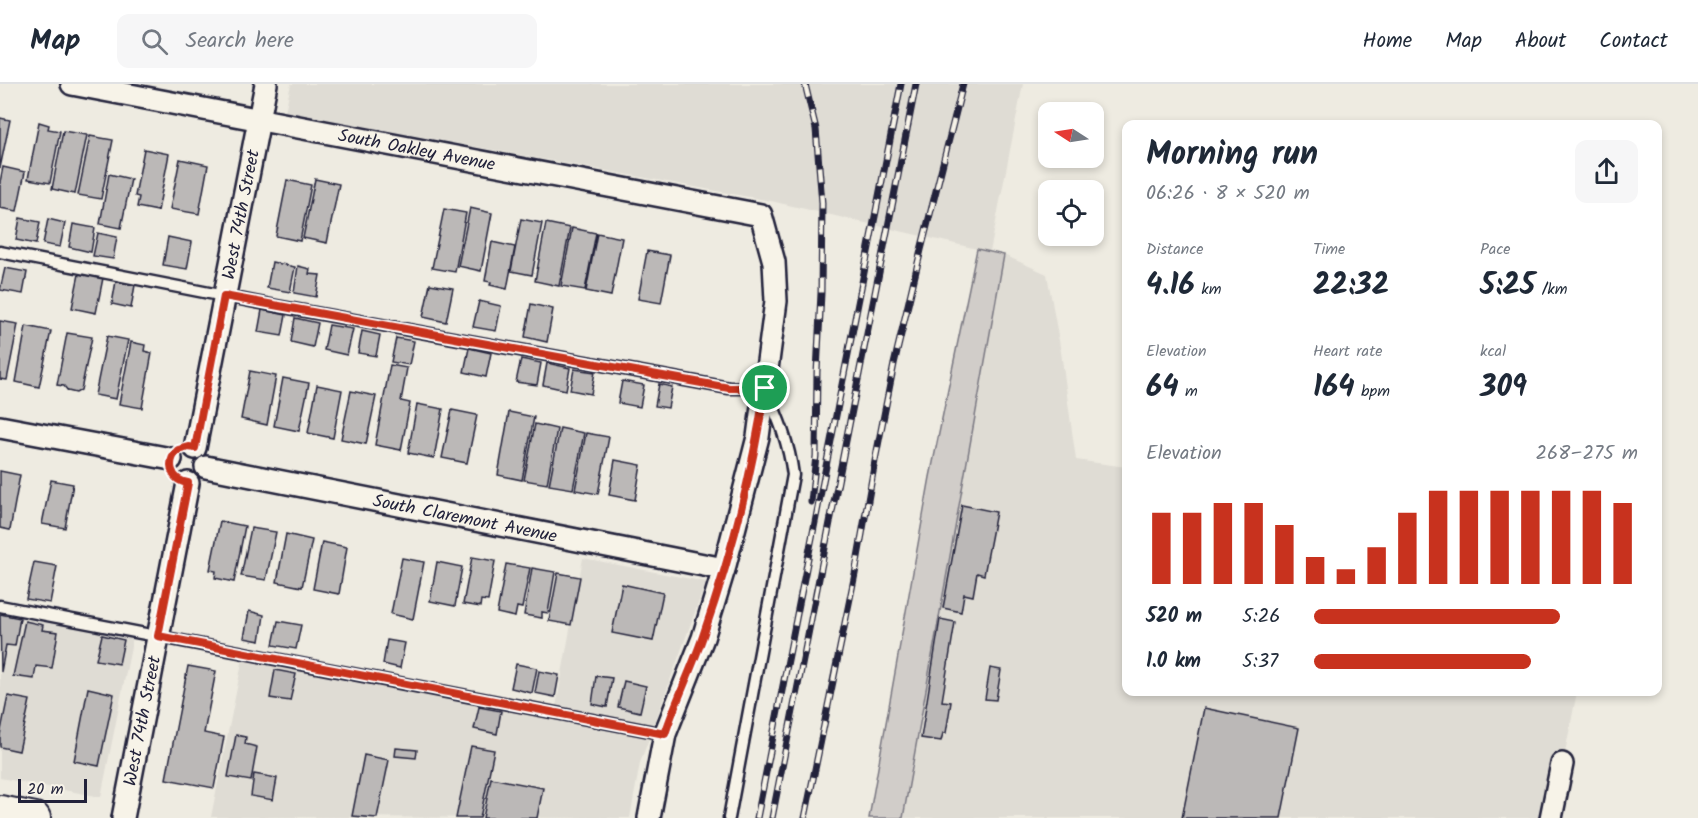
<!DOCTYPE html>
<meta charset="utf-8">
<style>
:root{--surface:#fff;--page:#f6f6f7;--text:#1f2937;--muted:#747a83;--line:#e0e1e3;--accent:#c8321e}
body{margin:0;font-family:Kalam,sans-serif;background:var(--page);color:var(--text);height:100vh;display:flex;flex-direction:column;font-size:22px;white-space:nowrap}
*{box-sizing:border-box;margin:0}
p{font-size:20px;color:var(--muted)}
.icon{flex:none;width:33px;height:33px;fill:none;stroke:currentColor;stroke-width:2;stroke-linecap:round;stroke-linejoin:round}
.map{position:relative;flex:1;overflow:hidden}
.panel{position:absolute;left:1122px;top:36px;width:540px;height:576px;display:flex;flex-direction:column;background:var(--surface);border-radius:12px;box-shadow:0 3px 9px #0003}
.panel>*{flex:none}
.needle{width:39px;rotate:282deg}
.tools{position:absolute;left:1038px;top:18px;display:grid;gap:12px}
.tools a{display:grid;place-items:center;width:66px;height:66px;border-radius:12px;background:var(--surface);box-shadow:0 3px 9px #0003;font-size:30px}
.scale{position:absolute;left:18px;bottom:15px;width:69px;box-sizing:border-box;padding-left:6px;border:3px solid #22223b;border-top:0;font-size:16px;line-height:21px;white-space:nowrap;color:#22223b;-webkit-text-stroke:4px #f7f3e8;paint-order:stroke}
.pin{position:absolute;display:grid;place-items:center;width:51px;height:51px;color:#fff;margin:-26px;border:3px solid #fff;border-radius:50%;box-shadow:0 2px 6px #0007}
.round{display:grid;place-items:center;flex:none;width:63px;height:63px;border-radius:12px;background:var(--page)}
.headline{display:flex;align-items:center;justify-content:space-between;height:102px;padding:0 24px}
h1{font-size:33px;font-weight:800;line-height:45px}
.figures{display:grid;grid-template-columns:repeat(3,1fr);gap:9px;height:102px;padding:6px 24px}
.figures div{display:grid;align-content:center}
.figures b{font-size:30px;font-weight:800}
.figures small{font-size:16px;font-weight:400}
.figures p{font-size:16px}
.chart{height:168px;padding:12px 24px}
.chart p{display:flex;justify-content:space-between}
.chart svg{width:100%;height:108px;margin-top:6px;stroke:var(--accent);stroke-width:6}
ul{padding:0 24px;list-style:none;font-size:20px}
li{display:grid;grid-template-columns:96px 72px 1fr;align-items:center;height:45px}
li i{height:15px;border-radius:8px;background:var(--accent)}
header{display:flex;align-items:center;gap:36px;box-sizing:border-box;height:84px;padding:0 30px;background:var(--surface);border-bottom:2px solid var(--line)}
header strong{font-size:28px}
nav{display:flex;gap:33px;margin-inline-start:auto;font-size:21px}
.search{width:420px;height:54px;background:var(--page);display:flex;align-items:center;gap:15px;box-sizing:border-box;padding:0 21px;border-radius:12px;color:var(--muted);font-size:22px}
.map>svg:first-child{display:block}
.built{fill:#dfdcd4}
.green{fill:#d1cdc9;stroke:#7a7882;stroke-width:1.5}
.building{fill:#bbb8b7;stroke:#22223b;stroke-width:1.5}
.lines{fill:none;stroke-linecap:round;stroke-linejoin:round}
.lane-casing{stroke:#22223b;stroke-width:15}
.street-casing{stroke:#22223b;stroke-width:26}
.secondary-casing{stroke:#22223b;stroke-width:34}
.lane{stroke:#f7f3e8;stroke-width:10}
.street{stroke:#f7f3e8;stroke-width:21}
.secondary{stroke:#f7f3e8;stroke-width:30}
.rail-casing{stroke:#22223b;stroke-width:7}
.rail{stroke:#f7f3e8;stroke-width:4.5;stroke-dasharray:14;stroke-linecap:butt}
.route-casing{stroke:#fff;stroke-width:12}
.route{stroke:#c8321e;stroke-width:8}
.labels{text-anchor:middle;stroke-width:4.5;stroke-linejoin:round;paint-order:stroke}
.street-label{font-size:18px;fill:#22223b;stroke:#f7f3e8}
</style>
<header>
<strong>Map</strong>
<div class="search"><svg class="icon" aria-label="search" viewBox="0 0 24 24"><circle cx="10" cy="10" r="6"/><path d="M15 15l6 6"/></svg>Search here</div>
<nav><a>Home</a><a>Map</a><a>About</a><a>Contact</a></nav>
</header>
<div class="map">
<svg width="1698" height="734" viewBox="0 0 1698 734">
<rect width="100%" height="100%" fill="#eeebe1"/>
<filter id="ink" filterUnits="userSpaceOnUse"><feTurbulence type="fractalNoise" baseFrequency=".0167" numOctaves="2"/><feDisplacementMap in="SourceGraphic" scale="12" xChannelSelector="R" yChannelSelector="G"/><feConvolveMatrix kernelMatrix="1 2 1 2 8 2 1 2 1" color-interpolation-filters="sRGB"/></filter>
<g filter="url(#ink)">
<path class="built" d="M291 0H1023L990 168 771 117 285 28Z
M1004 171 1047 190 1061 268 1076 376 1126 383V608H1577L1552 734H903Z
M583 474 706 498 640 679 630 734 211 733 244 569 555 628Z
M0 522 134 548 101 713 0 694Z"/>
<path class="green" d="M977 165 1004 171 903 734H869L930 393Z"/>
<path class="building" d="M0 34 10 36 0 84Z
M39 38 49 41 48 45 60 47 50 99 28 95Z
M63 47 87 51 75 110 52 105Z
M90 52 113 56 101 115 78 111Z
M144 65 169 70 158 127 137 123 139 113 135 112Z
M180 75 208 81 199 130 170 125Z
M3 83 25 88 17 127 0 124V98Z
M109 90 131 95 121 144 100 140Z
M315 95 339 100 327 159 303 154Z
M287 96 311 101 300 157 276 152Z
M470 124 492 129 481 187 458 182Z
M444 125 466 129 455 188 432 184Z
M20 134 40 138 36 160 16 156Z
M48 135 65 139 60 163 43 160Z
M521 135 542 139 532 191 511 187Z
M546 139 570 144 559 202 535 197Z
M73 140 95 144 91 168 69 163Z
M572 144 596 149 585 206 561 202Z
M98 149 117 153 113 175 93 172Z
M597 149 622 154 611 212 586 207Z
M168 153 192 158 187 185 163 181Z
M492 158 515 163 507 205 490 201 491 198 485 197Z
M647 167 670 171 661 219 638 215Z
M272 178 295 183 290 208 267 204Z
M298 182 310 185 309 190 320 191 316 213 294 209Z
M5 184 27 188 23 210 0 206Z
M79 190 103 194 96 229 72 224Z
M116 197 135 201 131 224 112 220Z
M430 200 453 204 446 238 423 233Z
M479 217 501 222 496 247 473 243Z
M531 220 553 225 547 258 525 253Z
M262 226 286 231 282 252 258 248Z
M295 234 318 239 313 263 291 258Z
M0 237 18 240 7 296 0 295Z
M329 241 353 245 347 271 324 266Z
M26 242 51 247 39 303 16 298Z
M362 247 380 251 376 272 358 269Z
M67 249 92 253 81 306 76 309 68 307 64 302 57 301Z
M107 252 128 256 116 315 95 311Z
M396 254 414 257 409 281 391 278Z
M131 258 145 261 144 267 152 269 142 324 119 320Z
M469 264 491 269 486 293 464 288Z
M521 275 541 279 537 301 516 298Z
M547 279 570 284 566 306 543 301Z
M390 281 407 284 401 317 410 319 401 366 375 361Z
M574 285 595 288 591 310 570 306Z
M250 287 276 292 267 341 241 335Z
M283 294 309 299 299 347 274 342Z
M622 297 644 301 640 323 618 319Z
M659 300 672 303 668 324 655 322Z
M317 301 342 306 333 354 308 349Z
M351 307 376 312 366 360 341 355Z
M417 320 443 325 434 374 408 369Z
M452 326 477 331 467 379 442 374Z
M509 328 534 333 522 396 498 391Z
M535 340 557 345 547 400 524 396Z
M560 344 584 349 573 405 549 401Z
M586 349 609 353 598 410 575 406Z
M615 376 641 381 635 416 609 411Z
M0 387 20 391 10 446 0 444Z
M51 396 73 400 65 444 42 440Z
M962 421 996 428 984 491 977 489 973 512 964 510 961 528 943 524Z
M220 437 245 442 234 498 215 494 216 487 210 486Z
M251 444 276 448 266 496 241 492Z
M286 450 312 456 302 503 277 498Z
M322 458 347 463 339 510 313 505Z
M472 473 495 477 488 517 481 516 480 523 463 520Z
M402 474 424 478 413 535 391 530Z
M34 478 57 482 50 519 26 515Z
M437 478 462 483 455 522 430 517Z
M506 480 530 484 522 524 517 523 515 533 497 529Z
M532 484 555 488 548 529 542 528V534L524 531Z
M558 489 580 493 571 541 549 537Z
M622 500 663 509 653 557 612 549Z
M249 527 264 531 260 557 244 554Z
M0 530 20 534 15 562 6 561 1 588Z
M940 535 955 538 942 617 951 618 946 649H943L941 657 921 654Z
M25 537 43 541 42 546 58 548 52 584 36 582 34 595 13 592Z
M278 537 301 541 296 565 273 561Z
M102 551 124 556 119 580 96 576Z
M387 556 405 559 400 584 383 580Z
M516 580 537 584 532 609 511 604Z
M188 582 216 587 204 649 224 653 214 704 166 695Z
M990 584 1001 586 996 616 985 615Z
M275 586 296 590 290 617 270 614Z
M539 587 559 591 555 613 535 609Z
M596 592 612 594 607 623 592 620Z
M624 597 646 602 640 628 618 623Z
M88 604 114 610 99 682 74 677Z
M8 612 30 616 19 667 0 663V651Z
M479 623 501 627 497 650 474 645Z
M1204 624 1299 644 1281 734H1182Z
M236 651 246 653 245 660 257 663 251 697 228 693Z
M471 662 494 666 480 734H456Z
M396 664 417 666 416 674 395 672Z
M364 671 389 676 377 734 352 732Z
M254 690 277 694 273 716 251 712Z
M491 694 543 704 537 734H483Z"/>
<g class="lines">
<g class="lane-casing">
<path id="lane" d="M0 168 255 218 729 304H765C778 333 789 359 793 391L729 734
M0 522 665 650"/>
</g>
<g class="street-casing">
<g id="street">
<path id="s1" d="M72 0 761 131 774 178 776 217 758 353 724 485 703 554 665 650 649 734"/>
<path d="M0 343 171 375"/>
<path id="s2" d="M195 364 266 0"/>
<path id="s3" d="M206 383 724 485"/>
<path id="s4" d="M123 734 188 399"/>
<path d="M1551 734 1562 680"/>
</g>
</g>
<g class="secondary-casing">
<path id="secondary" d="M0 727 35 734"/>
</g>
<use href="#lane" class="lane"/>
<use href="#street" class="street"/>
<use href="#secondary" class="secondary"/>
<g class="rail-casing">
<path id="rail" d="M805 0 816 45 822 119 821 209 817 288 816 372 811 418
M757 734 901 0
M772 734 916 0
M805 734 855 490 875 377 894 280 921 166 963 0"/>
</g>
<use href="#rail" class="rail"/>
</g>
</g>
<g class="lines" filter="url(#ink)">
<g class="route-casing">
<path id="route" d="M224 212 729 304H765C753 387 731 472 703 552 692 585 676 616 665 650L158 552 188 399C170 396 166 378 178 366L189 363 195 364Z"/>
</g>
<use href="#route" class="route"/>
</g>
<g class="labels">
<g class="street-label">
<text dy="6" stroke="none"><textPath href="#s1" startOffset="351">South Oakley Avenue</textPath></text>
<text dy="6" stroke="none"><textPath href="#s2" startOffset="238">West 74th Street</textPath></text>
<text dy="6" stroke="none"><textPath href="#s3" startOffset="264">South Claremont Avenue</textPath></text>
<text dy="6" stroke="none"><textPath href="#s4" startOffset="99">West 74th Street</textPath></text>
</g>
</g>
</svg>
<div class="tools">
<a><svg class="needle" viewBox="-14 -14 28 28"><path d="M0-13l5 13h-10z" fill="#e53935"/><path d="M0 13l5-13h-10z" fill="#747a83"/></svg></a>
<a><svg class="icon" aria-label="locate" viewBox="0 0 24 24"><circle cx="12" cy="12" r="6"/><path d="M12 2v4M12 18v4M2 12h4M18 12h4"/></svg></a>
</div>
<div class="scale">20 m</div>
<div class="pin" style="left:765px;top:304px;background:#1e9e55"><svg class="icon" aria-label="arrive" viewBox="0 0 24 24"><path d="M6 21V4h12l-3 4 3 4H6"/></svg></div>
<section class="panel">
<div class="headline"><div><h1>Morning run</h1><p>06:26 · 8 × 520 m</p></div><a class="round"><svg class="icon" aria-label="share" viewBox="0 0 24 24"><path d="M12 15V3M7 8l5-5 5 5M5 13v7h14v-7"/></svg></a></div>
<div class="figures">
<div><p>Distance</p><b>4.16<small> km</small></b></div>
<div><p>Time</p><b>22:32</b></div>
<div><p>Pace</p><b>5:25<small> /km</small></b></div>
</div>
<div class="figures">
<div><p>Elevation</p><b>64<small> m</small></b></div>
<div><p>Heart rate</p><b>164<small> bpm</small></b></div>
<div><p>kcal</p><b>309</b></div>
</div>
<div class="chart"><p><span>Elevation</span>268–275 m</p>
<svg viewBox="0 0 160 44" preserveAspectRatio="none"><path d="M5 44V15M15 44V15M25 44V11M35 44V11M45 44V20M55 44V33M65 44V38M75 44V29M85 44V15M95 44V6M105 44V6M115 44V6M125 44V6M135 44V6M145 44V6M155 44V11"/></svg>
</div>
<ul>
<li><b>520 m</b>5:26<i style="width:76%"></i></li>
<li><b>1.0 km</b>5:37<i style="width:67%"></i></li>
</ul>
</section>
</div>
